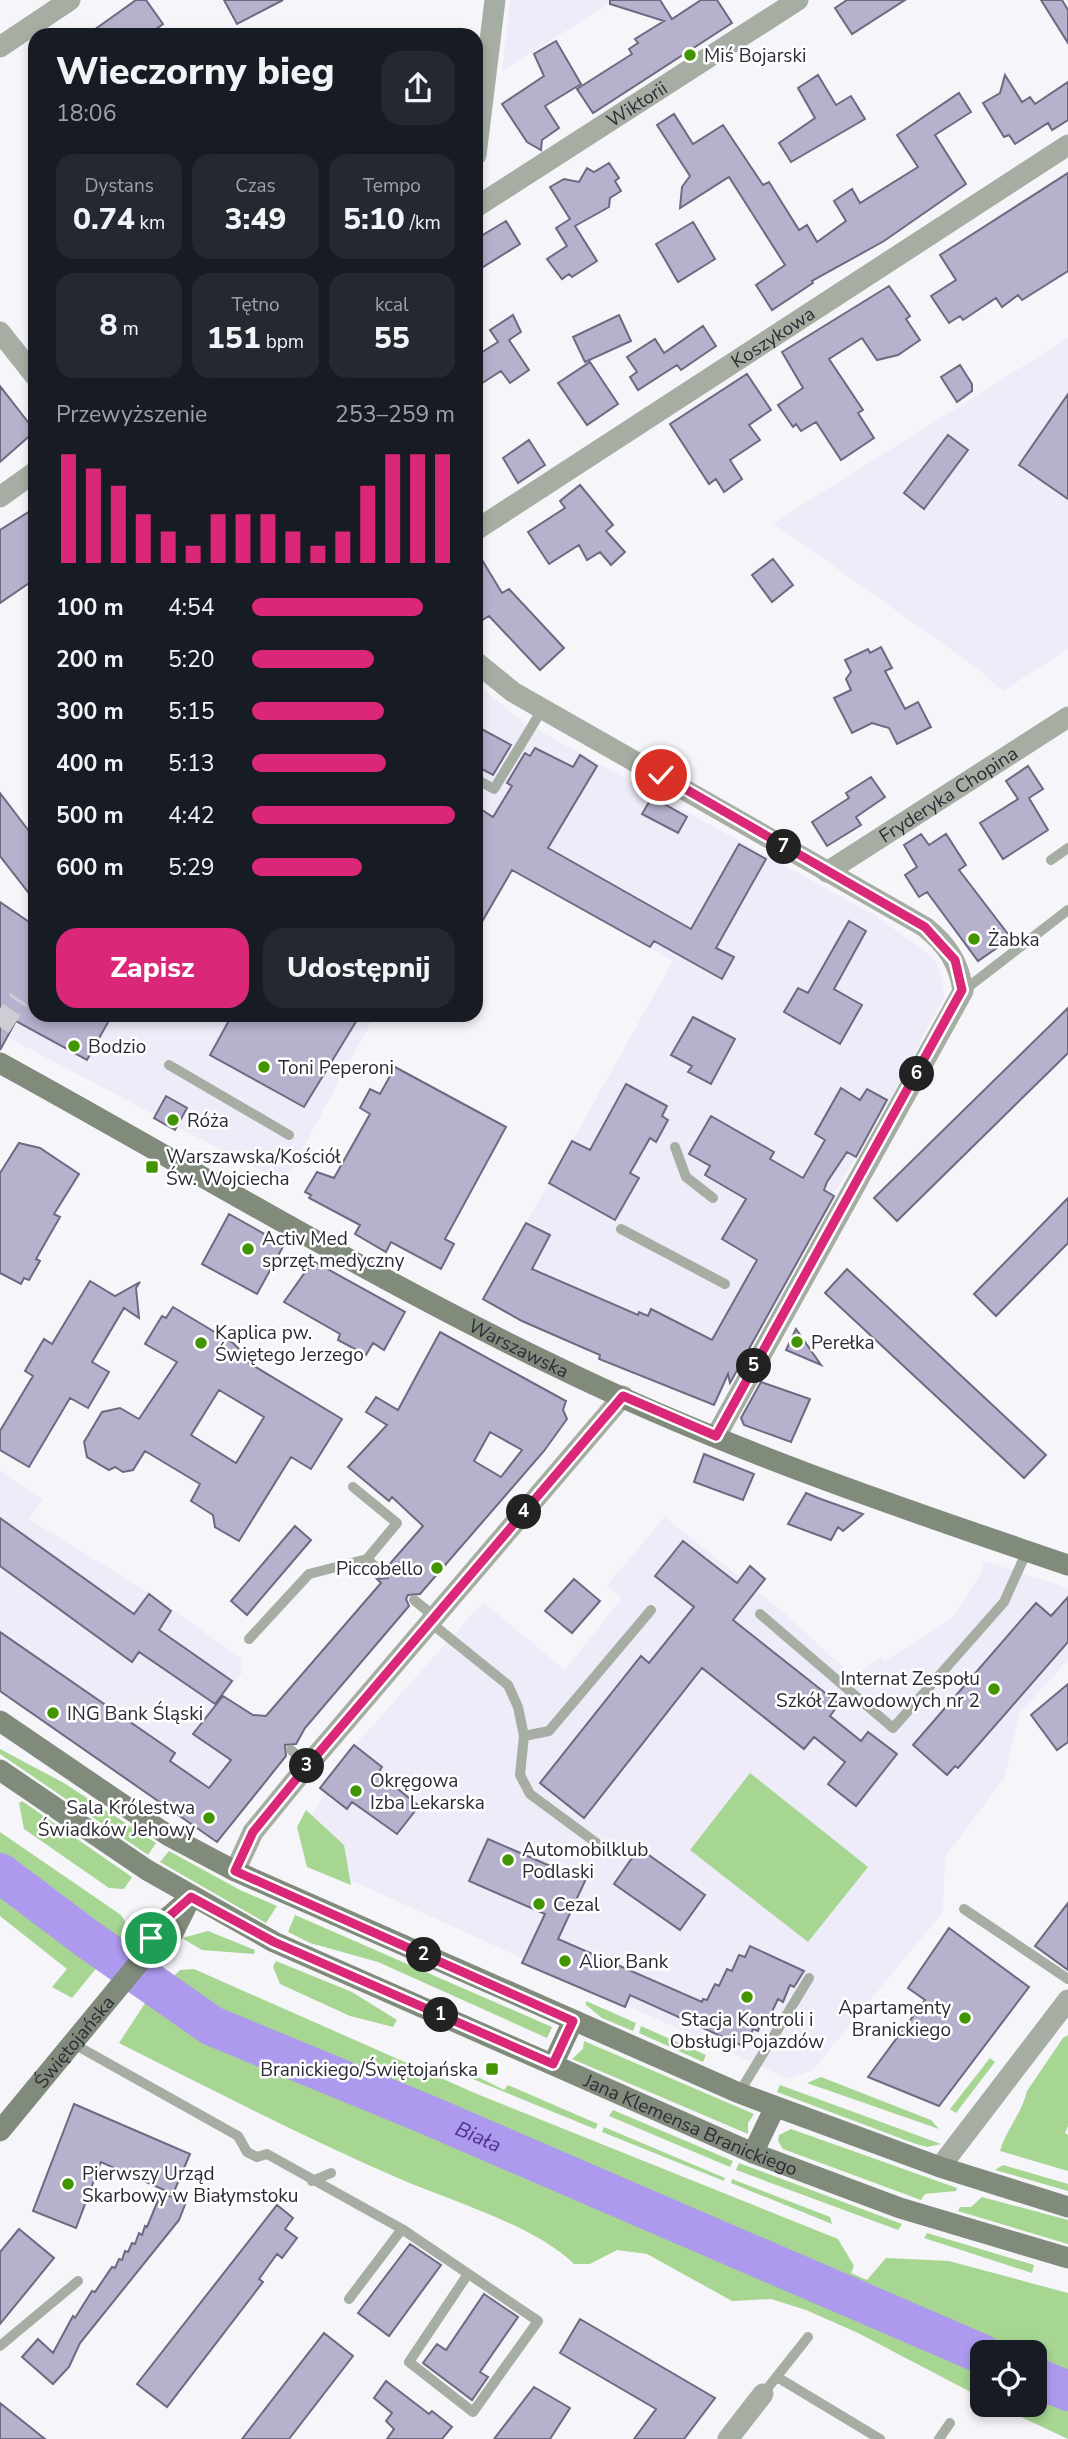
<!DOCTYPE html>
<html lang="pl">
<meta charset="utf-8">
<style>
:root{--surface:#171b24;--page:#242831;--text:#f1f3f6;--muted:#9ea1a6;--accent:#db2777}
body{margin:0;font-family:"Nunito Sans",sans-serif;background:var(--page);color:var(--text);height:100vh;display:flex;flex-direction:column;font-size:26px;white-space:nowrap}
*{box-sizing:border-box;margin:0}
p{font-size:23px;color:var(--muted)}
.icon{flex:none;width:38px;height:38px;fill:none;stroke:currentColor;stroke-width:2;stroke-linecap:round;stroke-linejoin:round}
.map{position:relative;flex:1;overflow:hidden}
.drawer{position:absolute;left:28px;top:28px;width:455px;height:994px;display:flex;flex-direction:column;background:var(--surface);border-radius:21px;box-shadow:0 4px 10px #0003}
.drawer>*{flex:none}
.tools{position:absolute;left:970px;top:2340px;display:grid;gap:14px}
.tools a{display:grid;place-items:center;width:77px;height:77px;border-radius:14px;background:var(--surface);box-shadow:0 4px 10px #0003;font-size:35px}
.pin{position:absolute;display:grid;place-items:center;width:60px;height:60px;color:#fff;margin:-30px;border:4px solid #fff;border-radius:50%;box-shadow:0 2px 7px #0007}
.km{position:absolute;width:35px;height:35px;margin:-18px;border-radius:50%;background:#222;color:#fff;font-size:19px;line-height:35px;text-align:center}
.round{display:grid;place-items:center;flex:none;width:74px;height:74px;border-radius:21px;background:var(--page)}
.summary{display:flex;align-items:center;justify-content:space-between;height:119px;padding:0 28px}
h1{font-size:38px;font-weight:800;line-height:52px}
.figures{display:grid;grid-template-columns:repeat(3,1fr);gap:10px;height:119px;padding:7px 28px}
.figures div{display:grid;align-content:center;border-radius:18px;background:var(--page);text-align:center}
.figures b{font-size:30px;font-weight:800}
.figures small{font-size:19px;font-weight:400}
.figures p{font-size:19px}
.chart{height:196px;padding:14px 28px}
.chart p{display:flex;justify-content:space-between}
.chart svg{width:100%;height:126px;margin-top:7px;stroke:var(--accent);stroke-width:6}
.cta{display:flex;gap:14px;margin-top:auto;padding:14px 28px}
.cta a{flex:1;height:80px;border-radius:21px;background:var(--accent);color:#fff;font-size:28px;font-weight:800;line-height:80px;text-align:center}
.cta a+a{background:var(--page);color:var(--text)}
ul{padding:0 28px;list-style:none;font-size:23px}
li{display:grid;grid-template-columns:112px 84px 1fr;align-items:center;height:52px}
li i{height:18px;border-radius:9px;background:var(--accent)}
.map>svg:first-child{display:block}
.built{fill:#efecfa}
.green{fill:#a6d692}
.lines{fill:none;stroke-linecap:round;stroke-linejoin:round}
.river{stroke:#ad9aee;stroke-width:40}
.building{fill:#b6b1cc;stroke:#6e6981;stroke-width:2;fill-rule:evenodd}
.street-tunnel{stroke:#cecdd3;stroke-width:21;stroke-dasharray:21 10;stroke-linecap:butt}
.lane{stroke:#a6aea3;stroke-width:10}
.street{stroke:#a6aea3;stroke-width:21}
.secondary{stroke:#808b7c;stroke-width:21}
.route-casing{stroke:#fff;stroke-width:14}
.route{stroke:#db2777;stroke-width:9}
.poi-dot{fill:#429500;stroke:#fff;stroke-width:2.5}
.labels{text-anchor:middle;stroke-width:5;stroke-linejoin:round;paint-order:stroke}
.poi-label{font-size:19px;fill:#2d2b36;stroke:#fff;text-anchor:start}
.street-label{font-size:19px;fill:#2d2b36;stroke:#fff}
.water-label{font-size:21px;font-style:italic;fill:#4f3090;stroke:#fff}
</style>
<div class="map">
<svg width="1068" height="2439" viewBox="0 0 1068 2439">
<rect width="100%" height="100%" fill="#f6f5fa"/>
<path class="built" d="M510 0H615L502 71Z
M1068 338V649L1003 691 974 666 773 523Z
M476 683 523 722 871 913 928 953 937 964 943 982 944 997 889 1101 713 1399 483 1300 673 961 511 869 476 930Z
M35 991V1015H375L284 1183 9 1038Z
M0 1470 43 1499 29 1519 146 1591 241 1658 242 1673 192 1734 264 1784 216 1841 0 1691Z
M665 1517 783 1612 853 1676 880 1657 885 1661 952 1618 981 1573 984 1561 1068 1588V1660L1019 1714 1005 1777 945 1857 943 1912 812 2071 789 2079 326 1869 305 1826 355 1745 483 1602 565 1670 622 1598 606 1586Z"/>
<path class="green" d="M0 1749 64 1783 156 1843 148 1855 0 1754Z
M750 1773 868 1867 808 1942 690 1850Z
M22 1801 132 1877 124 1889 109 1888 24 1829 19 1803Z
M306 1810 344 1845 351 1885 307 1867 297 1827Z
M0 1832 121 1915 129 1928 72 1998 52 1987 67 1969 0 1916Z
M169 1851 240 1890 277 1906 266 1923 160 1862Z
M295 1915 552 2027 547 2038 378 1962 310 1943 288 1932Z
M208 1931 255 1950 254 1954 202 1950 182 1938Z
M276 1961 352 1992 397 2020 393 2027 350 2016 280 1984 273 1967Z
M194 1969 477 2094 838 2239 854 2266 851 2273 867 2280 886 2258 949 2261 1068 2293V2439L995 2405 1034 2404V2352H982V2398L858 2333 806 2310 771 2299 732 2301 647 2254 617 2250 590 2264H574C535 2225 450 2201 398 2178 303 2137 211 2089 119 2043L155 1988 174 1990 156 1985 168 1971 174 1976 180 1970Z
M586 2001 636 2023 633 2031 602 2018 586 2005Z
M641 2026 706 2055 703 2062 639 2033Z
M1068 2035V2126L1065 2133 1068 2135V2171L1000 2151C1006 2130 1022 2113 1027 2091L1063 2038Z
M584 2041 754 2114 748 2123V2134L572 2059 583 2049Z
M990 2058 995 2062 956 2113 950 2109Z
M461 2065 475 2070 474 2075 504 2090 508 2085 598 2124 595 2129 458 2073Z
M821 2077 931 2120 939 2129 807 2083Z
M780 2085 941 2144 927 2147 916 2144 777 2092Z
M613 2110 733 2161 730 2167 609 2116Z
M604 2127 725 2178 724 2181 602 2132Z
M791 2129 957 2188 956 2191 925 2194 921 2200 783 2149 778 2141 779 2135Z
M739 2163 902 2224 898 2230 736 2170Z
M1003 2165 1068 2184V2191L995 2170Z
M732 2179 830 2217 832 2224 731 2183Z
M982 2197 1068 2220V2244L958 2211 960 2207H971Z
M927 2233 1034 2265 1032 2273 924 2238Z"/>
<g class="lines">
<g class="river">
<path id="s1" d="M0 1873 89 1940 212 2026 428 2115 982 2354"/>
<path d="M1034 2377 1068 2391"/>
</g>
</g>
<path class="building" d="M136 0H146L163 24 148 35H87Z
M224 0H283L237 24Z
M610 0H660L672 19 701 0H717L732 23 593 113 577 89 632 54 629 49 638 43 635 39 664 21 610 4Z
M847 0H905L852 34 835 8Z
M1041 0H1062L1068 10V43Z
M556 41 581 84 545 106 559 128 542 140 541 150 527 142 502 104 544 76 534 54Z
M818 75 836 105 851 96 865 119 791 162 779 143 815 118 798 88Z
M1005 75 1022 102 1030 97 1035 104 1068 82V120L1052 130 1048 123 1015 144 1009 135 1004 137 983 103 1000 93Z
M959 93 971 112 935 135 966 184 884 241 812 281 813 283 772 310 756 285 785 265 729 177 680 208 682 187 690 176 657 125 674 114 693 144 723 125 763 185 769 182 799 230 807 225 817 242 846 221 834 201 852 189 860 203 918 167 897 135Z
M609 163 619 178 615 181 621 191 610 198 609 207 575 226 597 261 572 277 569 274 562 279 547 259 567 246 556 228 570 219 550 187 564 179 579 182 587 168 594 172Z
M1068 173V271L1022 300 1018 295 1002 307 996 298 963 320 960 316 949 323 931 296 956 280 940 255Z
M506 221 520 244 483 267 476 255V239Z
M693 222 715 259 678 282 656 244Z
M889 286 910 316 906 319 920 340 898 355 877 360 862 338 829 359 863 410 858 413 874 438 841 460 816 422 801 431 796 424 793 427 778 405 803 388 782 352Z
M513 315 521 332 509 340 529 370 510 383 501 371 476 387V356L498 342 490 330Z
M619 315 631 341 585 362 573 337Z
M703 326 716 346 681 370 677 365 638 390 630 377 637 372 627 357 655 339 664 353Z
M590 362 618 404 587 425 558 383Z
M960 365 972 384V391L957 402 941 377Z
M747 374 771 410 749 425 760 440 730 460 742 479 724 492 716 479 709 484 670 424Z
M0 386 35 431 0 462Z
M1068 394V499L1019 465Z
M948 435 968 450 924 509 904 493Z
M529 440 545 465 518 483 503 458Z
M580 485 613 525 606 531 625 552 611 565 600 552 587 560 579 545 549 564 528 532 565 508 560 501Z
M35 508V579L0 603V530Z
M476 550 502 593 509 589 564 648 540 670 489 616 476 624Z
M773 559 793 585 772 602 752 575Z
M881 647 892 668 885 671 905 709 918 702 931 727 897 744 889 728 872 723 852 733 834 698 851 690 846 679 851 672 845 660 868 649 870 653Z
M476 726 511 745 493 775 476 766Z
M535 748 573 767 580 755 597 766 548 848 691 929 739 844 766 859 716 948 734 957 722 979 654 941 650 947 512 870 476 932V806L493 817 512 786 507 783 525 753 530 756Z
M1028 766 1043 789 1029 798 1048 830 1003 859 980 823 1018 799 1006 781Z
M871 777 885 797 856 817 861 825 827 846 812 822 849 798 846 793Z
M0 793 35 839V901L0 856Z
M652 797 687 817 678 833 642 814Z
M921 834 929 845 946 834 966 865 959 870 1011 938 978 961 927 892 919 897 905 875 917 867 904 845Z
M0 902 35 926V1015H112L87 1060 16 1021 0 1050Z
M849 921 866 931 834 989 862 1005 840 1044 784 1012 798 988 808 993Z
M1068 1008V1053L897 1221 874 1198Z
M232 1015H360L304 1107 210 1055Z
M693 1017 735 1039 711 1084 688 1072 692 1066 671 1055Z
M395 1067 506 1127 445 1239 454 1244 441 1269 391 1242 386 1252 355 1234 360 1225 309 1198 311 1195 305 1192 317 1172 334 1178 370 1114 360 1108 370 1089 380 1094Z
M626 1084 667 1106 662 1116 668 1120 656 1142 650 1138 630 1173 639 1178 615 1220 549 1183 572 1141 590 1150Z
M841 1088 860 1100 867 1089 887 1100 856 1157 847 1152 827 1182 824 1190 834 1196 730 1383 728 1374 714 1405 599 1359 600 1355 522 1321 483 1299 526 1223 550 1235 532 1269 638 1315 639 1312 648 1316 651 1309 712 1340 757 1260 722 1239 746 1199 705 1175 710 1166 689 1154 711 1116 774 1152 770 1159 803 1178 825 1140 815 1134Z
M166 1096 187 1108 175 1130 154 1118Z
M19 1143 40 1148 79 1174 54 1214 60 1217 36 1259 40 1261 29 1280 24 1278 21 1284 0 1273V1173Z
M1068 1198V1243L996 1316 974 1294Z
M229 1214 284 1245 257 1294 202 1264Z
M313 1261 405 1312 384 1350 373 1343 366 1355 338 1340 340 1334 284 1302Z
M847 1269 1046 1455 1024 1478 825 1293Z
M90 1281 115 1296 140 1282 136 1288 139 1318 124 1308 92 1362 109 1372 88 1408 70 1398 29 1467 0 1450V1431L33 1376 25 1371 44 1339 52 1344Z
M173 1307 233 1343 242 1352 239 1357 342 1419 311 1469 291 1457 239 1541 215 1527 213 1515 191 1501 200 1484 145 1451 133 1470 123 1472 115 1467 109 1470 87 1457 84 1442 102 1412 120 1408 139 1419 177 1362 145 1344 162 1316 166 1318ZM219 1390 264 1417 236 1463 191 1435Z
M796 1329 821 1365 786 1350Z
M440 1332 566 1401 563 1410 567 1419 544 1451 420 1594 408 1595 406 1599 409 1606 305 1728 296 1744 285 1745 286 1756 217 1842 0 1691V1632L175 1753 170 1761 209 1788 231 1760 193 1734 223 1696 253 1715 266 1716 381 1583 377 1579 388 1578 387 1567 423 1526 392 1497 389 1501 348 1467 387 1425 366 1412 376 1397 398 1410ZM490 1432 522 1450 501 1477 474 1461Z
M761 1382 810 1399 791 1442 744 1425 741 1418Z
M704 1454 754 1474 743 1500 694 1482Z
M806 1493 818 1498 863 1514 843 1531 838 1527 831 1540 788 1524Z
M0 1518 134 1614 149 1594 171 1611 159 1630 232 1681 215 1704 139 1652 132 1662 0 1566Z
M295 1526 311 1540 247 1615 231 1601Z
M683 1541 737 1583 750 1566 765 1579 733 1620 839 1704 830 1716 861 1741 868 1732 897 1754 856 1806 828 1784 845 1762 814 1737 804 1749 702 1668 584 1818 540 1783 641 1656 649 1663 694 1607 655 1576Z
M574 1579 600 1601 572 1633 545 1611Z
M1068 1597V1642L958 1768 955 1766 947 1775 913 1745 1036 1603 1051 1616Z
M1068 1684V1742L1057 1750 1031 1715Z
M354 1745 382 1767 378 1773 419 1806 397 1834 352 1802 347 1809 320 1788Z
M488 1839 585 1881 558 1939 702 2002 703 1999 707 2000 715 1984 719 1986 727 1969 732 1971 739 1955 745 1957 750 1946 804 1971 794 1987 790 1985 783 2002 778 1999 770 2016 765 2014 758 2031 753 2029 745 2047 630 1995 625 2007 522 1963 545 1914 469 1881Z
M639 1848 705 1895 680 1930 614 1884Z
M1068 1903V1970L1035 1946Z
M949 1928 1029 1987 939 2106 868 2077 925 2000 908 1988Z
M74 2104 190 2154 173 2194 101 2162 76 2228 33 2211Z
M161 2193 186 2202 179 2220 80 2343 69 2367 53 2384 22 2357 38 2339 53 2353 73 2316 75 2318 92 2291 95 2292 112 2267 115 2268 119 2259 122 2260 125 2251 128 2252 132 2243 135 2244 139 2233 142 2235 145 2226 147 2227Z
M277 2205 293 2218 285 2229 297 2238 282 2258 277 2254 259 2279 263 2282 167 2407 137 2384Z
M19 2229 54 2258 0 2324V2252Z
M410 2244 441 2265 389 2336 358 2313Z
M484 2294 518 2317 480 2372 488 2377 472 2400 423 2363 437 2344 446 2350Z
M580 2319 715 2398 684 2439H634L656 2409 560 2353Z
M324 2333 353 2356 289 2439H242Z
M386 2381 429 2414 432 2411 452 2427 442 2439H387L394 2429 386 2421 392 2413 374 2398Z
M534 2387 570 2408 550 2439H494Z
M0 2403 45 2439H0Z"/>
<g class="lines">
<path class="street-tunnel" d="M0 1027 19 999"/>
<path class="lane" d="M476 779 494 789 543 708
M1051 860 1068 848
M963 991 1068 910
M169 1065 289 1135
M675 1147 686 1177 713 1198
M621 1229 725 1284
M353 1487 397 1523 367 1559 382 1573
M414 1600 435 1617
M760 1614 893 1728 1004 1602 1027 1551
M431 1623 508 1685 518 1707 524 1736
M249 1639 309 1574 367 1559
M291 1750 308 1765
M610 1853 530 1794 520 1775 524 1736 549 1731 651 1610
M964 1909 1068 1979
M72 2043 238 2136 247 2152 257 2157 267 2154 402 2229 538 2321 473 2412 409 2362 468 2274
M739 2093 809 1978
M312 2181 331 2173
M349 2299 402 2229
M0 2346 78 2281
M777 2377 880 2439
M763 2394 808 2337
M939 2439 950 2423"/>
<g class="street">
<path d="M0 47 70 0"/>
<path d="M476 155 495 0"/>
<path id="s2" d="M476 207 798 0"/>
<path d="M0 332 35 376"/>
<path d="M0 497 35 472"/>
<path id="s3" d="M476 530 1068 145"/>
<path d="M476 662 513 692 925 927C947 945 959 962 963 991L716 1436"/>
<path id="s4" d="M827 872 1068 717"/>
<path d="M235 1871 253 1832 293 1783 623 1396"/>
<path d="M940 2167 1068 2000"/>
<path d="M728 2439 763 2394"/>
</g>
<g class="secondary">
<path id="s5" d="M0 1063C184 1164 364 1274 553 1365 718 1446 894 1506 1068 1565"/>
<path d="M0 1721 169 1836 235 1871 739 2093 940 2167 1068 2207"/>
<path id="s6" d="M0 1770 147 1870 274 1942 753 2153 900 2208 1068 2258"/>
<path d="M147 1953 157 1927 184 1903"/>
<path d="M553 2064 573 2021"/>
<path id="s7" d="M0 2131 147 1953 171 1937 191 1897"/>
<path d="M753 2153 775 2107"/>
</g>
</g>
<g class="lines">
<g class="route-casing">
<path id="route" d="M151 1938 157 1927 191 1897 274 1942 553 2064 573 2021 235 1871 253 1832 293 1783 623 1396 716 1436 962 990 955 960 925 927 661 775"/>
</g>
<use href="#route" class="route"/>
</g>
<g class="poi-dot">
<circle cx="690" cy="55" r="7"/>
<circle cx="974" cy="939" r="7"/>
<circle cx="74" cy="1046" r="7"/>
<circle cx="264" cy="1067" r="7"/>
<circle cx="173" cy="1120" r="7"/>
<rect x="145" y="1160" width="14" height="14" rx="3.5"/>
<circle cx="248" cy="1249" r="7"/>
<circle cx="797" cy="1342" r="7"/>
<circle cx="201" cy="1343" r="7"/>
<circle cx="437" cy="1568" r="7"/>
<circle cx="994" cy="1689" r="7"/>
<circle cx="53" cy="1713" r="7"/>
<circle cx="356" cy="1791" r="7"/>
<circle cx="209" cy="1818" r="7"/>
<circle cx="508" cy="1860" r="7"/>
<circle cx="539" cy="1904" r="7"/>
<circle cx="565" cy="1961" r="7"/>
<circle cx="747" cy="1997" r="7"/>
<circle cx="965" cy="2018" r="7"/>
<rect x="485" y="2062" width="14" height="14" rx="3.5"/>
<circle cx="68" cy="2184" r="7"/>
</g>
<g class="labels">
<g class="poi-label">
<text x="704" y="62">Miś Bojarski</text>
<text x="988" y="946">Żabka</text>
<text x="88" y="1053">Bodzio</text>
<text x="278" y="1074">Toni Peperoni</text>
<text x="187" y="1127">Róża</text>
<text x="166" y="1163">Warszawska/Kościół<tspan x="166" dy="22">Św. Wojciecha</tspan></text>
<text x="262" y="1245">Activ Med<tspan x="262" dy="22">sprzęt medyczny</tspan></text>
<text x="215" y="1339">Kaplica pw.<tspan x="215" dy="22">Świętego Jerzego</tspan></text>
<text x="811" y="1349">Perełka</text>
<text x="423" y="1575" text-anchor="end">Piccobello</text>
<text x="980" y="1685" text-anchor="end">Internat Zespołu<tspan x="980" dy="22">Szkół Zawodowych nr 2</tspan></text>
<text x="67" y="1720">ING Bank Śląski</text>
<text x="370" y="1787">Okręgowa<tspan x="370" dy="22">Izba Lekarska</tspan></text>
<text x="195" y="1814" text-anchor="end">Sala Królestwa<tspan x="195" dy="22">Świadków Jehowy</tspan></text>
<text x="522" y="1856">Automobilklub<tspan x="522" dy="22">Podlaski</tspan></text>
<text x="553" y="1911">Cezal</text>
<text x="579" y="1968">Alior Bank</text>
<text x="951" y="2014" text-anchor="end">Apartamenty<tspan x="951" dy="22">Branickiego</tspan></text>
<text x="747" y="2026" text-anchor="middle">Stacja Kontroli i<tspan x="747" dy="22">Obsługi Pojazdów</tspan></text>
<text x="478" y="2076" text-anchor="end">Branickiego/Świętojańska</text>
<text x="82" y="2180">Pierwszy Urząd<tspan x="82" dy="22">Skarbowy w Białymstoku</tspan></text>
</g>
<g class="street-label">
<text dy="7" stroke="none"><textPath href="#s2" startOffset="191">Wiktorii</textPath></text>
<text dy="7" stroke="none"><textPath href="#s3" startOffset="354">Koszykowa</textPath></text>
<text dy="7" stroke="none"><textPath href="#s4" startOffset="144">Fryderyka Chopina</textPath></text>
<text dy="7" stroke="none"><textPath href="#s5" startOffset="592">Warszawska</textPath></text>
<text dy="7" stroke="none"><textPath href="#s7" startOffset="116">Świętojańska</textPath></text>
<text dy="7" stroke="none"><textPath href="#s6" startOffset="779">Jana Klemensa Branickiego</textPath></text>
</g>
<g class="water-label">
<text dy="7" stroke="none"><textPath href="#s1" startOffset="550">Biała</textPath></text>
</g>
</g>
</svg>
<div class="tools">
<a><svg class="icon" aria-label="locate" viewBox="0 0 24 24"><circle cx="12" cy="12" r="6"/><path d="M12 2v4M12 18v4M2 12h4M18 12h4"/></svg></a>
</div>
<div class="pin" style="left:151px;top:1938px;background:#1e9e55"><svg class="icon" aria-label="arrive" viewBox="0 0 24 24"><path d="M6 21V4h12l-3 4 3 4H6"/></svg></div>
<div class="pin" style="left:661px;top:775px;background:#d93025"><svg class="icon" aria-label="check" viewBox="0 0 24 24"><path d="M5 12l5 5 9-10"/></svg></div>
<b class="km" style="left:441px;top:2015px">1</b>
<b class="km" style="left:424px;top:1955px">2</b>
<b class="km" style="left:307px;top:1766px">3</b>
<b class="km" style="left:524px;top:1512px">4</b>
<b class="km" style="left:754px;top:1366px">5</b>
<b class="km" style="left:917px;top:1074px">6</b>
<b class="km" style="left:784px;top:847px">7</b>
<section class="drawer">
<div class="summary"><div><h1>Wieczorny bieg</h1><p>18:06</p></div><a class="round"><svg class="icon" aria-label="share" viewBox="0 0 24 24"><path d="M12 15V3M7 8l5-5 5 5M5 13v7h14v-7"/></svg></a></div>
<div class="figures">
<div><p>Dystans</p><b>0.74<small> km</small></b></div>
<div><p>Czas</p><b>3:49</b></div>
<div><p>Tempo</p><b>5:10<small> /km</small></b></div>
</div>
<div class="figures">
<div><b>8<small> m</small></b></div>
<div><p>Tętno</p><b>151<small> bpm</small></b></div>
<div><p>kcal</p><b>55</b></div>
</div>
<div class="chart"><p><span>Przewyższenie</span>253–259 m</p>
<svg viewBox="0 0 160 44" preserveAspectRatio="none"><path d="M5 44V6M15 44V11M25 44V17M35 44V27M45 44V33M55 44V38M65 44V27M75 44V27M85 44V27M95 44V33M105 44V38M115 44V33M125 44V17M135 44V6M145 44V6M155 44V6"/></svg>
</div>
<ul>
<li><b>100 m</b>4:54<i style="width:84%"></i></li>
<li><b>200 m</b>5:20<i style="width:60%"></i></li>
<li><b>300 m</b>5:15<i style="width:65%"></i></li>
<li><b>400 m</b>5:13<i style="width:66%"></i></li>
<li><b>500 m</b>4:42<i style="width:100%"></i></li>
<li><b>600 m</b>5:29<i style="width:54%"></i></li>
</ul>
<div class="cta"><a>Zapisz</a><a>Udostępnij</a></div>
</section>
</div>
